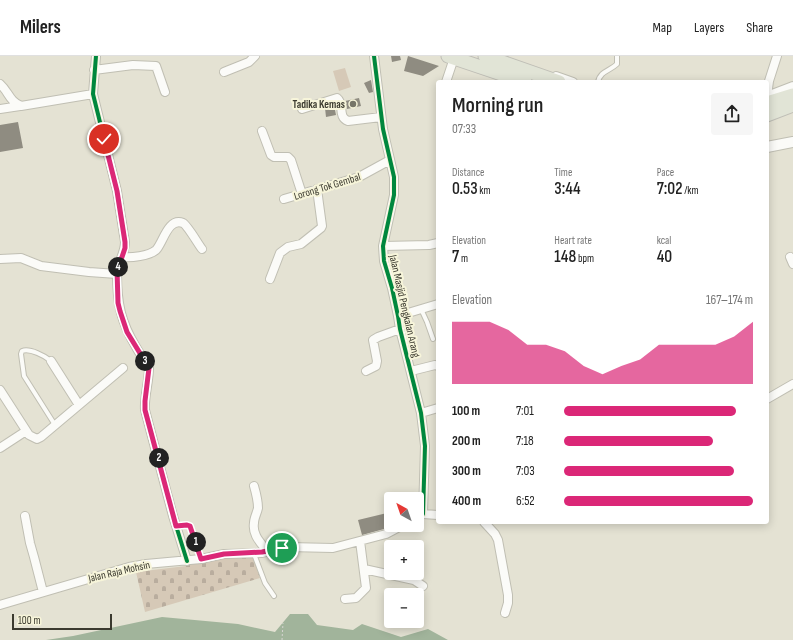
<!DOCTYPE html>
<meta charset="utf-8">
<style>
:root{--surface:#fff;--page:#f6f6f6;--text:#222;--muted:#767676;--line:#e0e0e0;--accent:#db2777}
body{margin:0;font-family:"Sofia Sans Condensed",sans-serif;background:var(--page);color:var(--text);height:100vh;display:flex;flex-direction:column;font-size:15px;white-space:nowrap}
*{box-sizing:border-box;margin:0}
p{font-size:13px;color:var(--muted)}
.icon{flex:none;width:22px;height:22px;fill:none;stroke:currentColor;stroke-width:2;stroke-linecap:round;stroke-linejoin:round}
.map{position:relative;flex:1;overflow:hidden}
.drawer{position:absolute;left:436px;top:24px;width:333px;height:444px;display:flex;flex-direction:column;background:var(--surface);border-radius:4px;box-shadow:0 2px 10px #0003}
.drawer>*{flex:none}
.needle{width:26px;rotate:320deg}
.tools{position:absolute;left:384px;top:436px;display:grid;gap:8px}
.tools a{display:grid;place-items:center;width:40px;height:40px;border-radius:4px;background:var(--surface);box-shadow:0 2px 10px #0003;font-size:20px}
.scale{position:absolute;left:12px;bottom:10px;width:100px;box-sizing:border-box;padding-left:4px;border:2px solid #3b3a2f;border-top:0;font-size:11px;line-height:14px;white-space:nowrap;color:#3b3a2f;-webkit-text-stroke:3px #f7f5da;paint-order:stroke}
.pin{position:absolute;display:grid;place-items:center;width:34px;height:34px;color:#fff;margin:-17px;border:2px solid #fff;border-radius:50%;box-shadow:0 1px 4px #0007}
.km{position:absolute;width:20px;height:20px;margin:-10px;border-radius:50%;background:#222;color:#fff;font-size:11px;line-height:20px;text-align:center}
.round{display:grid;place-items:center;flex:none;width:42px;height:42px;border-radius:4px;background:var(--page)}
.head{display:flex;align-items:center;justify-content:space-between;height:68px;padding:0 16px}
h1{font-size:22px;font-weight:600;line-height:30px}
.metrics{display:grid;grid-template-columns:repeat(3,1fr);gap:6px;height:68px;padding:4px 16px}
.metrics div{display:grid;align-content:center}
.metrics b{font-size:17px;font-weight:600}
.metrics small{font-size:11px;font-weight:400}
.metrics p{font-size:11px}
.chart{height:112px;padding:8px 16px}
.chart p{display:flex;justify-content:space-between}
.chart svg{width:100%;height:72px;margin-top:4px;fill:var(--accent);opacity:.7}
ul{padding:0 16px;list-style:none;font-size:13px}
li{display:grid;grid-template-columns:64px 48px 1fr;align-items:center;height:30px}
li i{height:10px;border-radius:5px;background:var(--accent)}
header{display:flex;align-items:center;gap:24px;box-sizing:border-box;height:56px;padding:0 20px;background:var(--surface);border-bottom:1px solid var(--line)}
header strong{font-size:19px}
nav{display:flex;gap:22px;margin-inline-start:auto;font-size:14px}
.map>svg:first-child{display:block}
.cemetery{fill:url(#cemetery-stones)}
.park{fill:#d6c9b7}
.water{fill:#a1b49b}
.building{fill:#8f8c81}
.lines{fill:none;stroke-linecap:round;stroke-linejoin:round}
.service-casing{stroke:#c0bfb3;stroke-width:6}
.minor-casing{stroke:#c0bfb3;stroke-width:10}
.tertiary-casing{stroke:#c0bfb3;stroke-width:12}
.trunk-casing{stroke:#bfbeb6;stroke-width:15}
.path{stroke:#d6d5d1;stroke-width:1;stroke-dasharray:2 2;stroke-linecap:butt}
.service{stroke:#fbfbf8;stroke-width:4}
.minor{stroke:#fbfbf8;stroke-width:8}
.tertiary{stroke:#fbfbf8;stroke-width:10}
.trunk{stroke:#e1e4d6;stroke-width:13}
.cycleway-casing{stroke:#f7f5da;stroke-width:6}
.cycleway{stroke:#00873e;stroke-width:4}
.route-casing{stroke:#fff;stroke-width:8}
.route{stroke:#db2777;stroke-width:5}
.poi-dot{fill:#767568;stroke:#f7f5da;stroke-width:1.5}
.labels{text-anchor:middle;stroke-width:4;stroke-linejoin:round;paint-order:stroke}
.poi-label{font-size:11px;font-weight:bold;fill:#3b3a2f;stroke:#f7f5da;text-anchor:end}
.street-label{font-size:11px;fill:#3b3a2f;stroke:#f7f5da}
</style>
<header>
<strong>Milers</strong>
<nav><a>Map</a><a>Layers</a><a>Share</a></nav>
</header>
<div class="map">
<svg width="793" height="584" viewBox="0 0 793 584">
<defs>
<pattern id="cemetery-stones" width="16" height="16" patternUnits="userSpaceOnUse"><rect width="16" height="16" fill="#d6c9b7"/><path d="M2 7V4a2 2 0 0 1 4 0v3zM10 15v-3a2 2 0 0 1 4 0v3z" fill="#b9ad9e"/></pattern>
</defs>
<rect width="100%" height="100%" fill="#e4e2d3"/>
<path class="cemetery" d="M221 500 253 501 260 522 145 556 136 516 186 510Z"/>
<path class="park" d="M345 12 351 31 339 35 333 15Z"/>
<path class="water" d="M290 558H308L317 569 353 574 362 568 401 581 428 573 448 584H46L73 580 162 561 238 568 275 576Z"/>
<path class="building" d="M391 0H400L401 4 392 6Z
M408 0 439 10 423 20 404 15Z
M371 24 373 36 369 37 364 27Z
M359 42 361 50 347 53 345 45Z
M334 49 336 59 326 61 325 52Z
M18 66 23 92 0 96V69Z
M387 457 390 470 384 473 362 479 358 464Z"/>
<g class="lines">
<g class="service-casing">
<path id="service" d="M598 26C600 15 610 15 617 8V0
M421 253 427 266 433 283
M51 305C45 300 30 292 22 295L21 298 24 320 55 369
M176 470 187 469 190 470 201 503
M254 498 265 527 274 540"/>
</g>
<g class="minor-casing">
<path id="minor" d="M96 0 93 38 117 135 125 186C125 198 117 207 117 218 117 248 121 266 136 291 140 299 146 304 149 312 149 326 144 340 145 354L173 460 187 505
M374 0 383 73 394 121V139L383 190 384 205 392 232 398 260 400 273 421 357 425 390 423 458
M94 14 133 9 156 10 165 36
M224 16 249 6 255 0
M556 20 573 26
M446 26 454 2
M0 28C9 36 9 45 21 50L93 38
M767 40 769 25 777 0
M767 40 793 30
M0 53 20 50
M302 53 337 42C345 48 337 61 348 65L381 61
M262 75 271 99 274 101H288L291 104 302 138
M284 143 359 121 390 104
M383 190 429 189 438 187
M122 201C131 202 149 200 156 194 163 187 168 161 183 167 188 170 198 188 202 193
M790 201 793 208
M0 203 21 202 41 210 89 216 117 218
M270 223 280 197 288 191 301 188 321 172 322 170 317 133
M398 260 438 248
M51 305 79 349
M366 315 376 310 377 305 373 284 378 281 400 273
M411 315 435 309 438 310
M0 334 29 379 37 383 41 381 123 312
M767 343 793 328
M421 357 438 352
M0 392 26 375
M254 430C256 437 258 445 258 452 257 457 254 462 254 467 252 479 261 487 267 495
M423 458 438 459
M25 460 30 487 34 501 43 536
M484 466 495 478 498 484 508 539V547L505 557
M364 513 414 524 423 530
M345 543 356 542 366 532 360 485
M0 549 129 511 146 508 201 503 224 498 262 497 288 491 333 492 386 478 403 469"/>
</g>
<g class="tertiary-casing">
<path id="tertiary" d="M767 91 793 86"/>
</g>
<g class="trunk-casing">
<path id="trunk" d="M448 0 525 26
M485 0 559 26
M767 47 793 39
M767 59 793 49"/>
</g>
<path class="path" d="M282 584 283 567"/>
<use href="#service" class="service"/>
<use href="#minor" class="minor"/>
<use href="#tertiary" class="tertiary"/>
<use href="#trunk" class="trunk"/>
<g class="cycleway-casing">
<path id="cycleway" d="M96 0 93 38 117 135 125 186C125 198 117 207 117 218 117 248 121 266 136 291 140 299 146 304 149 312 149 326 144 340 145 354L173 460 187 505
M374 0 383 73 394 121V139L383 190 384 205 392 232 398 260 400 273 421 357 425 390 423 458"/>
</g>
<use href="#cycleway" class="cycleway"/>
</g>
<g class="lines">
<g class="route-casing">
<path id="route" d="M104 83 117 135 125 186V192L122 201 117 213 118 247 120 255 127 276 149 312 145 345V354L176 470 187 469 190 470 201 503 224 498 262 496 282 492"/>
</g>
<use href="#route" class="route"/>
</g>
<circle class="poi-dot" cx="353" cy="48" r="4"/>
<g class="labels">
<g class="poi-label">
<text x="345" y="52">Tadika Kemas</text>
</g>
<g class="street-label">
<text transform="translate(327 130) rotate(-17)" y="4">Lorong Tok Gembal</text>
<text transform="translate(405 250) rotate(77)" y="4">Jalan Masjid Pengkalan Arang</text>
<text transform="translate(119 515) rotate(-13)" y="4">Jalan Raja Mohsin</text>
</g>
</g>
</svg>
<div class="tools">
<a><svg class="needle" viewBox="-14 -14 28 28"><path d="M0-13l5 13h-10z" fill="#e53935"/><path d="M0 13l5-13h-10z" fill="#767676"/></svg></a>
<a>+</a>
<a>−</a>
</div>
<div class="scale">100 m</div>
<div class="pin" style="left:282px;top:492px;background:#1e9e55"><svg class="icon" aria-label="arrive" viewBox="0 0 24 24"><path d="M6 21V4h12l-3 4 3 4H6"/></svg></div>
<div class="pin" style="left:104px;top:83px;background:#d93025"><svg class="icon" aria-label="check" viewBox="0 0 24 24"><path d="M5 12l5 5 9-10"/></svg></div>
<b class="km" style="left:196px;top:486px">1</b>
<b class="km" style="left:159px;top:402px">2</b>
<b class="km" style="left:145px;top:305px">3</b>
<b class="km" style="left:118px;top:211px">4</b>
<section class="drawer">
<div class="head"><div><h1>Morning run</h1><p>07:33</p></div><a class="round"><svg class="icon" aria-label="share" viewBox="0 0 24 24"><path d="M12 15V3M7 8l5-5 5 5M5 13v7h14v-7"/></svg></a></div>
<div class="metrics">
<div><p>Distance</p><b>0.53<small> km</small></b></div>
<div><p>Time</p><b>3:44</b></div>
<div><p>Pace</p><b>7:02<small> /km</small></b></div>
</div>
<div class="metrics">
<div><p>Elevation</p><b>7<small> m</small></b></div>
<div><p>Heart rate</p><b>148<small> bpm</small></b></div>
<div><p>kcal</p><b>40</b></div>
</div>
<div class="chart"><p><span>Elevation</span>167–174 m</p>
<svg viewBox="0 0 160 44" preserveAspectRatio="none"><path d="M0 44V6L10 6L20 6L30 11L40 20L50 20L60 24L70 33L80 38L90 33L100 29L110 20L120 20L130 20L140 20L150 15L160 6V44z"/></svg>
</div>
<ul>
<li><b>100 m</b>7:01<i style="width:91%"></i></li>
<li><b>200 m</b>7:18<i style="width:79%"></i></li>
<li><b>300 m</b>7:03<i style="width:90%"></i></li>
<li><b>400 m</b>6:52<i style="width:100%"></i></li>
</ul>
</section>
</div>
